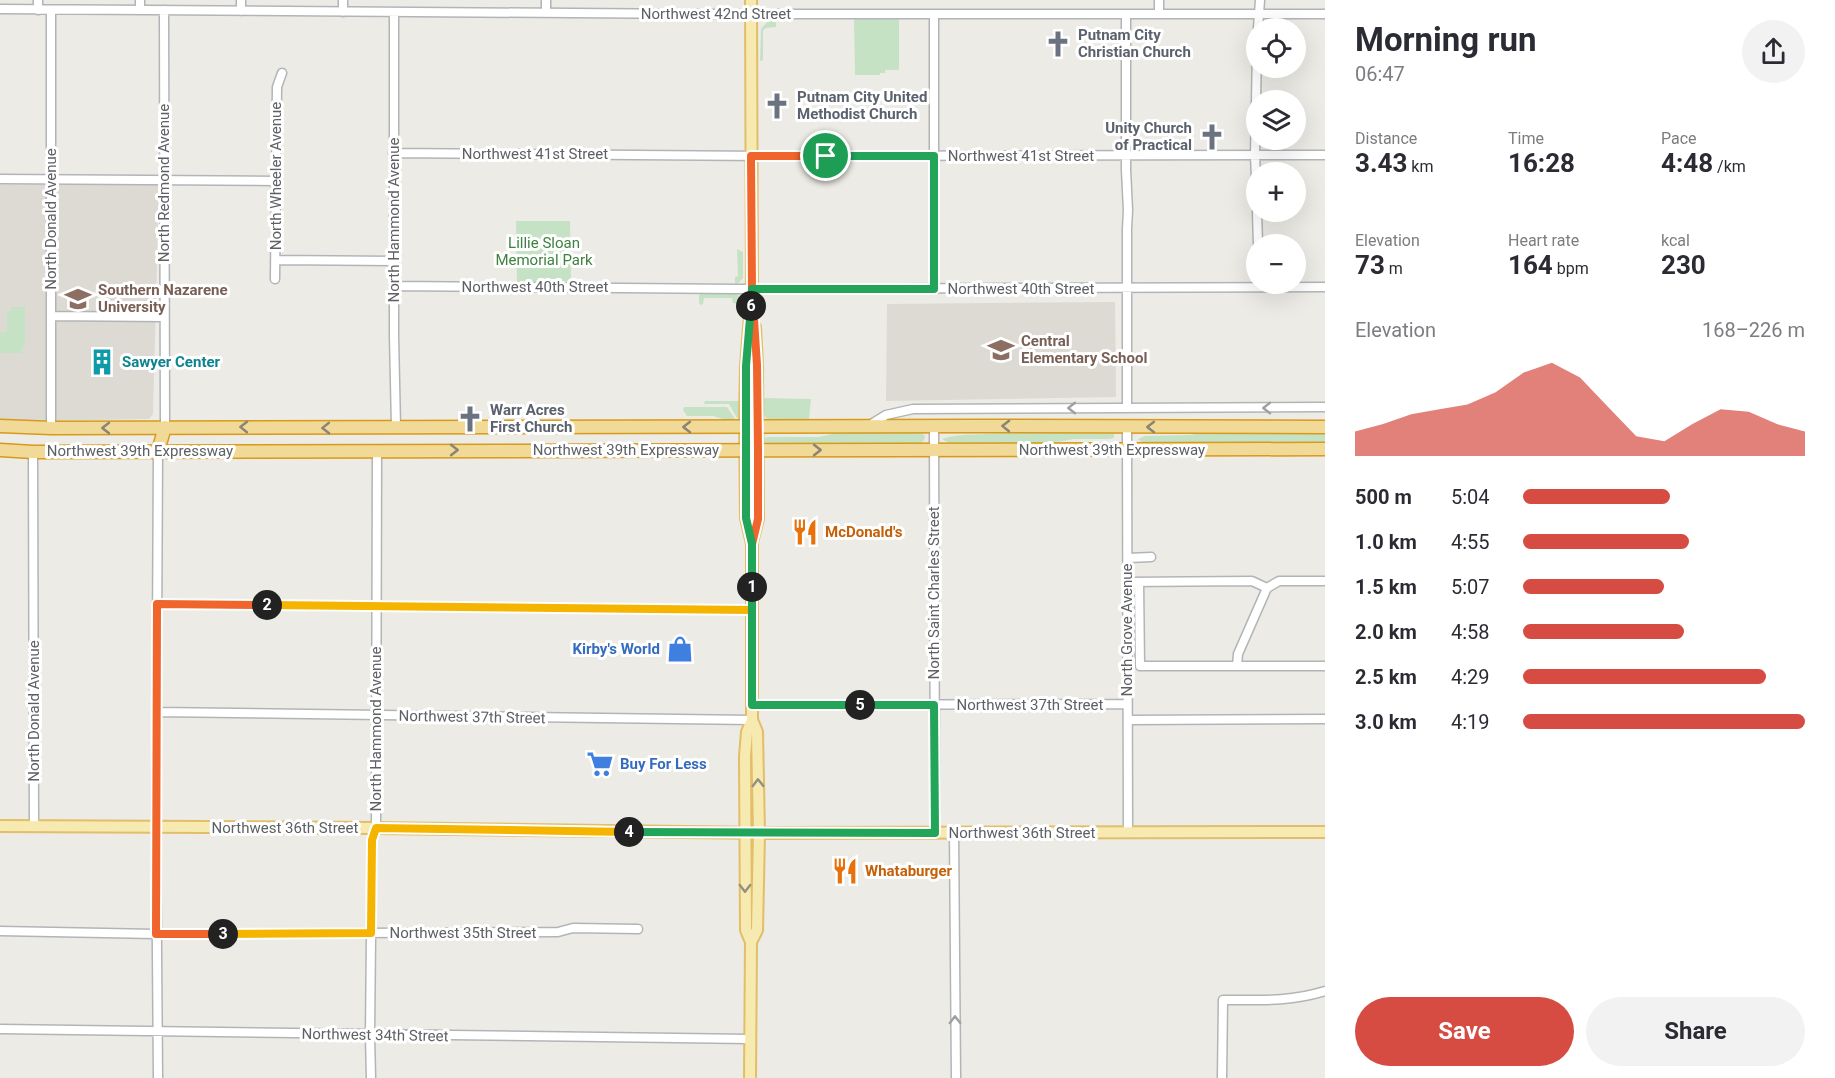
<!DOCTYPE html>
<meta charset="utf-8">
<style>
:root{--surface:#fff;--page:#f2f2f3;--text:#2b2b33;--muted:#7c7c81;--accent:#d64b42}
body{margin:0;font-family:Roboto,sans-serif;background:var(--page);color:var(--text);height:100vh;display:flex;flex-direction:column;font-size:22px;white-space:nowrap}
*{box-sizing:border-box;margin:0}
p{font-size:20px;color:var(--muted)}
.icon{flex:none;width:33px;height:33px;fill:none;stroke:currentColor;stroke-width:2;stroke-linecap:round;stroke-linejoin:round}
.map{position:relative;flex:1;overflow:hidden}
.sheet{display:flex;flex-direction:column;background:var(--surface);width:510px}
.sheet>*{flex:none}
.buttons{position:absolute;left:1246px;top:18px;display:grid;gap:12px}
.buttons a{display:grid;place-items:center;width:60px;height:60px;border-radius:50%;background:var(--surface);box-shadow:0 6px 24px #0002;font-size:30px}
.pin{position:absolute;display:grid;place-items:center;width:51px;height:51px;color:#fff;margin:-26px;border:3px solid #fff;border-radius:50%;box-shadow:0 2px 6px #0007}
.km{position:absolute;width:30px;height:30px;margin:-15px;border-radius:50%;background:#222;color:#fff;font-size:16px;line-height:30px;text-align:center}
.round{display:grid;place-items:center;flex:none;width:63px;height:63px;border-radius:32px;background:var(--page)}
.overview{display:flex;align-items:center;justify-content:space-between;height:102px;padding:0 30px}
h1{font-size:33px;font-weight:700;line-height:45px}
.figures{display:grid;grid-template-columns:repeat(3,1fr);gap:9px;height:102px;padding:6px 30px}
.figures div{display:grid;align-content:center}
.figures b{font-size:26px;font-weight:700}
.figures small{font-size:16px;font-weight:400}
.figures p{font-size:16px}
.chart{height:168px;padding:12px 30px}
.chart p{display:flex;justify-content:space-between}
.chart svg{width:100%;height:108px;margin-top:6px;fill:var(--accent);opacity:.7}
.primary-button{display:flex;gap:12px;margin-top:auto;padding:12px 30px}
.primary-button a{flex:1;height:69px;border-radius:36px;background:var(--accent);color:#fff;font-size:24px;font-weight:700;line-height:69px;text-align:center}
.primary-button a+a{background:var(--page);color:var(--text)}
ul{padding:0 30px;list-style:none;font-size:20px}
li{display:grid;grid-template-columns:96px 72px 1fr;align-items:center;height:45px}
li i{height:15px;border-radius:8px;background:var(--accent)}
main{display:flex;flex:1;min-height:0}
.map>svg:first-child{display:block}
.education{fill:#dddad3}
.green{fill:#c5e2c4}
.lines{fill:none;stroke-linecap:round;stroke-linejoin:round}
.minor-casing{stroke:#b2b5b8;stroke-width:11}
.major-casing{stroke:#e2be6a;stroke-width:14}
.highway-casing{stroke:#d99919;stroke-width:15}
.minor{stroke:#fff;stroke-width:8}
.major{stroke:#f6eab1;stroke-width:10}
.highway{stroke:#f1d998;stroke-width:12}
.oneway{stroke:#9ea0a2}
.oneway2{stroke:#898474}
.oneway3{stroke:#93907f}
.split-1-casing{stroke:#fff;stroke-width:12}
.split-2-casing{stroke:#fff;stroke-width:12}
.split-3-casing{stroke:#fff;stroke-width:12}
.split-4-casing{stroke:#fff;stroke-width:12}
.split-5-casing{stroke:#fff;stroke-width:12}
.split-6-casing{stroke:#fff;stroke-width:12}
.split-7-casing{stroke:#fff;stroke-width:12}
.split-1{stroke:#f0652b;stroke-width:8}
.split-2{stroke:#f5b400;stroke-width:8}
.split-3{stroke:#f0652b;stroke-width:8}
.split-4{stroke:#f5b400;stroke-width:8}
.split-5{stroke:#22a559;stroke-width:8}
.split-6{stroke:#22a559;stroke-width:8}
.split-7{stroke:#22a559;stroke-width:8}
.labels{text-anchor:middle;stroke-width:6;stroke-linejoin:round;paint-order:stroke}
.street-label{font-size:15px;fill:#5d6064;stroke:#fff}
.worship-label{font-size:15px;font-weight:bold;fill:#5b616d;stroke:#fff;text-anchor:start}
.park-label{font-size:15px;fill:#3f8141;stroke:#fff}
.education-label{font-size:15px;font-weight:bold;fill:#785e54;stroke:#fff;text-anchor:start}
.culture-label{font-size:15px;font-weight:bold;fill:#0d838f;stroke:#fff;text-anchor:start}
.food-label{font-size:15px;font-weight:bold;fill:#c56008;stroke:#fff;text-anchor:start}
.shop-label{font-size:15px;font-weight:bold;fill:#366cbe;stroke:#fff;text-anchor:end}
</style>
<main>
<div class="map">
<svg width="1325" height="1078" viewBox="0 0 1325 1078">
<rect width="100%" height="100%" fill="#edebe5"/>
<path class="education" d="M159 183 153 414 149 419 38 421 0 419V185Z
M1115 302 1116 397 886 401 887 304Z"/>
<path class="green" d="M854 19H899V70H885V73H880V75H855Z
M773 20 776 22V27L766 28 763 30V60L760 61 761 29 767 22Z
M516 221H570L571 282H517Z
M737 249 743 252V278L737 284 735 283V277L738 276Z
M702 293 737 294 742 299 743 302 740 304 733 303 732 298H704L703 304 701 305 699 303V295Z
M11 307H25V346H22V353H0V333L7 332V311H11Z
M762 398 811 399 809 419H767L763 414Z
M705 401H742V412L737 418 729 404H704Z
M684 407H727L735 419 729 421 713 416H687L683 410Z
M921 432 925 436 924 440 921 444H769L764 442 765 438 769 437H819L837 433Z
M1007 432 1114 434V438L1108 439H1074L1044 444H950L942 439C962 432 986 436 1007 432Z
M1205 432H1325V442L1144 443 1138 439 1145 436 1190 435Z"/>
<g class="lines">
<g class="minor-casing">
<path id="minor" d="M38 0V10
M241 0V11
M343 0V12
M546 0V13
M1159 0V14
M0 9 702 14H1325
M51 10V428
M140 10V0
M164 10 165 427
M394 12V336L396 427
M1126 14V170L1128 210 1127 229V408
M1258 28 1260 0
M1257 48 1255 155 1257 202
M393 153 768 156 1325 155
M0 179 276 181
M1257 212 1258 244
M276 260 394 261
M275 279 277 87 282 73
M394 286 736 289 1325 287
M934 289V15
M52 316 164 317
M870 425 886 415 913 409 1325 407
M934 426 935 833
M1127 428 1128 833
M33 452 34 827
M1128 558 1151 557
M1128 582 1252 581 1267 588 1279 581H1325
M1139 582 1140 666H1237
M1267 588 1238 654 1237 666H1325
M157 604 752 610
M752 705 1127 704
M157 712 752 720
M1128 720 1325 719
M954 833 956 1078
M0 931 156 934 558 932 573 928 638 929
M0 1029 750 1039
M158 1078 156 828 158 451
M371 1078 370 1035 372 840 376 828 377 450
M1222 1078 1223 1000C1260 1000 1289 1002 1325 991"/>
</g>
<g class="major-casing">
<path id="major" d="M751 0 752 294
M752 542 758 519 757 365 755 327
M0 826 376 828 768 833 1325 832
M751 942 757 930 759 833 757 732 752 720V544L746 518 745 418 746 366 752 289
M750 1078 751 942 746 930 745 756 747 732 752 720"/>
</g>
<g class="highway-casing">
<path id="highway" d="M0 426 51 428 978 426 1325 427
M0 450 33 452 1325 449
M158 451 165 427"/>
</g>
<use href="#minor" class="minor"/>
<use href="#major" class="major"/>
<use href="#highway" class="highway"/>
</g>
<defs><path id="oneway-chevron" d="M-2-3.5L2.5 0L-2 3.5" fill="none" stroke-width="1.6" stroke-linecap="round" stroke-linejoin="round" transform="scale(1.5)"/></defs>
<g class="oneway">
<use href="#oneway-chevron" transform="translate(1072 408) rotate(180)"/>
<use href="#oneway-chevron" transform="translate(1267 408) rotate(180)"/>
<use href="#oneway-chevron" transform="translate(955 1020) rotate(-91)"/>
</g>
<g class="oneway2">
<use href="#oneway-chevron" transform="translate(1006 426) rotate(-179)"/>
<use href="#oneway-chevron" transform="translate(244 427) rotate(-179)"/>
<use href="#oneway-chevron" transform="translate(687 427) rotate(180)"/>
<use href="#oneway-chevron" transform="translate(1151 427) rotate(180)"/>
<use href="#oneway-chevron" transform="translate(106 428) rotate(180)"/>
<use href="#oneway-chevron" transform="translate(326 428) rotate(179)"/>
<use href="#oneway-chevron" transform="translate(454 450)"/>
<use href="#oneway-chevron" transform="translate(817 450)"/>
</g>
<g class="oneway3">
<use href="#oneway-chevron" transform="translate(758 783) rotate(-91)"/>
<use href="#oneway-chevron" transform="translate(745 888) rotate(90)"/>
</g>
<g class="lines">
<g class="split-1-casing">
<path id="split-1" d="M752 587V544L758 519V450L757 365 752 289 751 156H826"/>
</g>
<g class="split-2-casing">
<path id="split-2" d="M267 605 752 610V587"/>
</g>
<g class="split-3-casing">
<path id="split-3" d="M223 934H156L157 604 267 605"/>
</g>
<g class="split-4-casing">
<path id="split-4" d="M223 934 371 933 372 840 376 828 629 832"/>
</g>
<g class="split-5-casing">
<path id="split-5" d="M629 832 935 833 934 705H860"/>
</g>
<g class="split-6-casing">
<path id="split-6" d="M751 306 746 366V518L752 544V705H860"/>
</g>
<g class="split-7-casing">
<path id="split-7" d="M751 306 752 289H934V156H826"/>
</g>
<use href="#split-1" class="split-1"/>
<use href="#split-2" class="split-2"/>
<use href="#split-3" class="split-3"/>
<use href="#split-4" class="split-4"/>
<use href="#split-5" class="split-5"/>
<use href="#split-6" class="split-6"/>
<use href="#split-7" class="split-7"/>
</g>
<defs>
<g id="church-bare" transform="scale(2.07)"><path d="M-1.2-6h2.4v3.5h3.3v2.4h-3.3V6h-2.4V-.1h-3.3v-2.4h3.3Z" fill="#6b7280" stroke="#fff" stroke-width="2.5" paint-order="stroke"/></g>
<g id="university-bare" transform="scale(2.07)"><path d="M0-5L7-2L0 1L-7-2ZM-4 1L0 2.5L4 1V4Q0 6-4 4Z" fill="#8d6e63" stroke="#fff" stroke-width="2.5" paint-order="stroke"/></g>
<g id="school-bare" transform="scale(2.07)"><path d="M0-5L7-2L0 1L-7-2ZM-4 1L0 2.5L4 1V4Q0 6-4 4Z" fill="#8d6e63" stroke="#fff" stroke-width="2.5" paint-order="stroke"/></g>
<g id="building-bare" transform="scale(2.07)"><path d="M-4-6H4V6H1V3H-1V6H-4ZM-2.5-4.3h1.7v1.8h-1.7ZM.8-4.3h1.7v1.8H.8ZM-2.5-1h1.7V.8h-1.7ZM.8-1h1.7V.8H.8Z" fill="#0f9aa8" stroke="#fff" stroke-width="2.5" paint-order="stroke"/></g>
<g id="restaurant-bare" transform="scale(2.07)"><path d="M-5-6h1v4h1v-4h1v4h1v-4h1v5L-1.5 .5V6h-2V.5L-5-1ZM5-6V6H3V1.5H1.5Q1.5-4 5-6Z" fill="#e8710a" stroke="#fff" stroke-width="2.5" paint-order="stroke"/></g>
<g id="shop-bare" transform="scale(2.07)"><path d="M-5-2.5h2.3a2.7 3.5 0 0 1 5.4 0H5L5.5 6h-11ZM-1.5-2.5h3a1.5 2.3 0 0 0-3 0Z" fill="#3f7fe0" stroke="#fff" stroke-width="2.5" paint-order="stroke"/></g>
<g id="supermarket-bare" transform="scale(2.07)"><path d="M-6-5.5h2.5l.6 2H6L4.5 2H-2.5L-4.4-4H-6ZM-1.5 3.2a1.3 1.3 0 1 0 .1 0ZM3 3.2a1.3 1.3 0 1 0 .1 0Z" fill="#3f7fe0" stroke="#fff" stroke-width="2.5" paint-order="stroke"/></g>
</defs>
<g fill-rule="evenodd">
<use href="#church-bare" x="1058" y="44"/>
<use href="#church-bare" x="777" y="106"/>
<use href="#church-bare" x="1212" y="137"/>
<use href="#university-bare" x="78" y="299"/>
<use href="#school-bare" x="1001" y="350"/>
<use href="#building-bare" x="102" y="362"/>
<use href="#church-bare" x="470" y="419"/>
<use href="#restaurant-bare" x="805" y="532"/>
<use href="#shop-bare" x="680" y="649"/>
<use href="#supermarket-bare" x="600" y="764"/>
<use href="#restaurant-bare" x="845" y="871"/>
</g>
<g class="labels">
<g class="street-label">
<text x="716" y="19">Northwest 42nd Street</text>
<text x="535" y="159">Northwest 41st Street</text>
<text x="1021" y="161">Northwest 41st Street</text>
<text transform="translate(276 176) rotate(-90)" y="5">North Wheeler Avenue</text>
<text transform="translate(164 183) rotate(-90)" y="5">North Redmond Avenue</text>
<text transform="translate(51 219) rotate(-90)" y="5">North Donald Avenue</text>
<text transform="translate(394 220) rotate(-90)" y="5">North Hammond Avenue</text>
<text x="535" y="292">Northwest 40th Street</text>
<text x="1021" y="294">Northwest 40th Street</text>
<text x="626" y="455">Northwest 39th Expressway</text>
<text x="1112" y="455">Northwest 39th Expressway</text>
<text x="140" y="456">Northwest 39th Expressway</text>
<text transform="translate(934 593) rotate(-90)" y="5">North Saint Charles Street</text>
<text transform="translate(1127 630) rotate(-90)" y="5">North Grove Avenue</text>
<text x="1030" y="710">Northwest 37th Street</text>
<text transform="translate(34 711) rotate(-90)" y="5">North Donald Avenue</text>
<text transform="translate(472 717) rotate(1)" y="5">Northwest 37th Street</text>
<text transform="translate(376 729) rotate(-90)" y="5">North Hammond Avenue</text>
<text x="285" y="833">Northwest 36th Street</text>
<text x="1022" y="838">Northwest 36th Street</text>
<text x="463" y="938">Northwest 35th Street</text>
<text transform="translate(375 1035) rotate(1)" y="5">Northwest 34th Street</text>
</g>
<g class="worship-label">
<text x="1078" y="40">Putnam City<tspan x="1078" dy="17">Christian Church</tspan></text>
<text x="797" y="102">Putnam City United<tspan x="797" dy="17">Methodist Church</tspan></text>
<text x="1192" y="133" text-anchor="end">Unity Church<tspan x="1192" dy="17">of Practical</tspan></text>
<text x="490" y="415">Warr Acres<tspan x="490" dy="17">First Church</tspan></text>
</g>
<g class="park-label">
<text x="544" y="248">Lillie Sloan<tspan x="544" dy="17">Memorial Park</tspan></text>
</g>
<g class="education-label">
<text x="98" y="295">Southern Nazarene<tspan x="98" dy="17">University</tspan></text>
<text x="1021" y="346">Central<tspan x="1021" dy="17">Elementary School</tspan></text>
</g>
<g class="culture-label">
<text x="122" y="367">Sawyer Center</text>
</g>
<g class="food-label">
<text x="825" y="537">McDonald's</text>
<text x="865" y="876">Whataburger</text>
</g>
<g class="shop-label">
<text x="660" y="654">Kirby's World</text>
<text x="620" y="769" text-anchor="start">Buy For Less</text>
</g>
</g>
</svg>
<div class="buttons">
<a><svg class="icon" aria-label="locate" viewBox="0 0 24 24"><circle cx="12" cy="12" r="6"/><path d="M12 2v4M12 18v4M2 12h4M18 12h4"/></svg></a>
<a><svg class="icon" aria-label="layers" viewBox="0 0 24 24"><path d="M12 4l9 5-9 5-9-5zM3 14l9 5 9-5"/></svg></a>
<a>+</a>
<a>−</a>
</div>
<div class="pin" style="left:826px;top:156px;background:#1e9e55"><svg class="icon" aria-label="arrive" viewBox="0 0 24 24"><path d="M6 21V4h12l-3 4 3 4H6"/></svg></div>
<b class="km" style="left:752px;top:587px">1</b>
<b class="km" style="left:267px;top:605px">2</b>
<b class="km" style="left:223px;top:934px">3</b>
<b class="km" style="left:629px;top:832px">4</b>
<b class="km" style="left:860px;top:705px">5</b>
<b class="km" style="left:751px;top:306px">6</b>
</div>
<section class="sheet">
<div class="overview"><div><h1>Morning run</h1><p>06:47</p></div><a class="round"><svg class="icon" aria-label="share" viewBox="0 0 24 24"><path d="M12 15V3M7 8l5-5 5 5M5 13v7h14v-7"/></svg></a></div>
<div class="figures">
<div><p>Distance</p><b>3.43<small> km</small></b></div>
<div><p>Time</p><b>16:28</b></div>
<div><p>Pace</p><b>4:48<small> /km</small></b></div>
</div>
<div class="figures">
<div><p>Elevation</p><b>73<small> m</small></b></div>
<div><p>Heart rate</p><b>164<small> bpm</small></b></div>
<div><p>kcal</p><b>230</b></div>
</div>
<div class="chart"><p><span>Elevation</span>168–226 m</p>
<svg viewBox="0 0 160 44" preserveAspectRatio="none"><path d="M0 44V34L10 31L20 27L30 25L40 23L50 18L60 10L70 6L80 12L90 24L100 36L110 38L120 31L130 25L140 26L150 31L160 34V44z"/></svg>
</div>
<ul>
<li><b>500 m</b>5:04<i style="width:52%"></i></li>
<li><b>1.0 km</b>4:55<i style="width:59%"></i></li>
<li><b>1.5 km</b>5:07<i style="width:50%"></i></li>
<li><b>2.0 km</b>4:58<i style="width:57%"></i></li>
<li><b>2.5 km</b>4:29<i style="width:86%"></i></li>
<li><b>3.0 km</b>4:19<i style="width:100%"></i></li>
</ul>
<div class="primary-button"><a>Save</a><a>Share</a></div>
</section>
</main>
